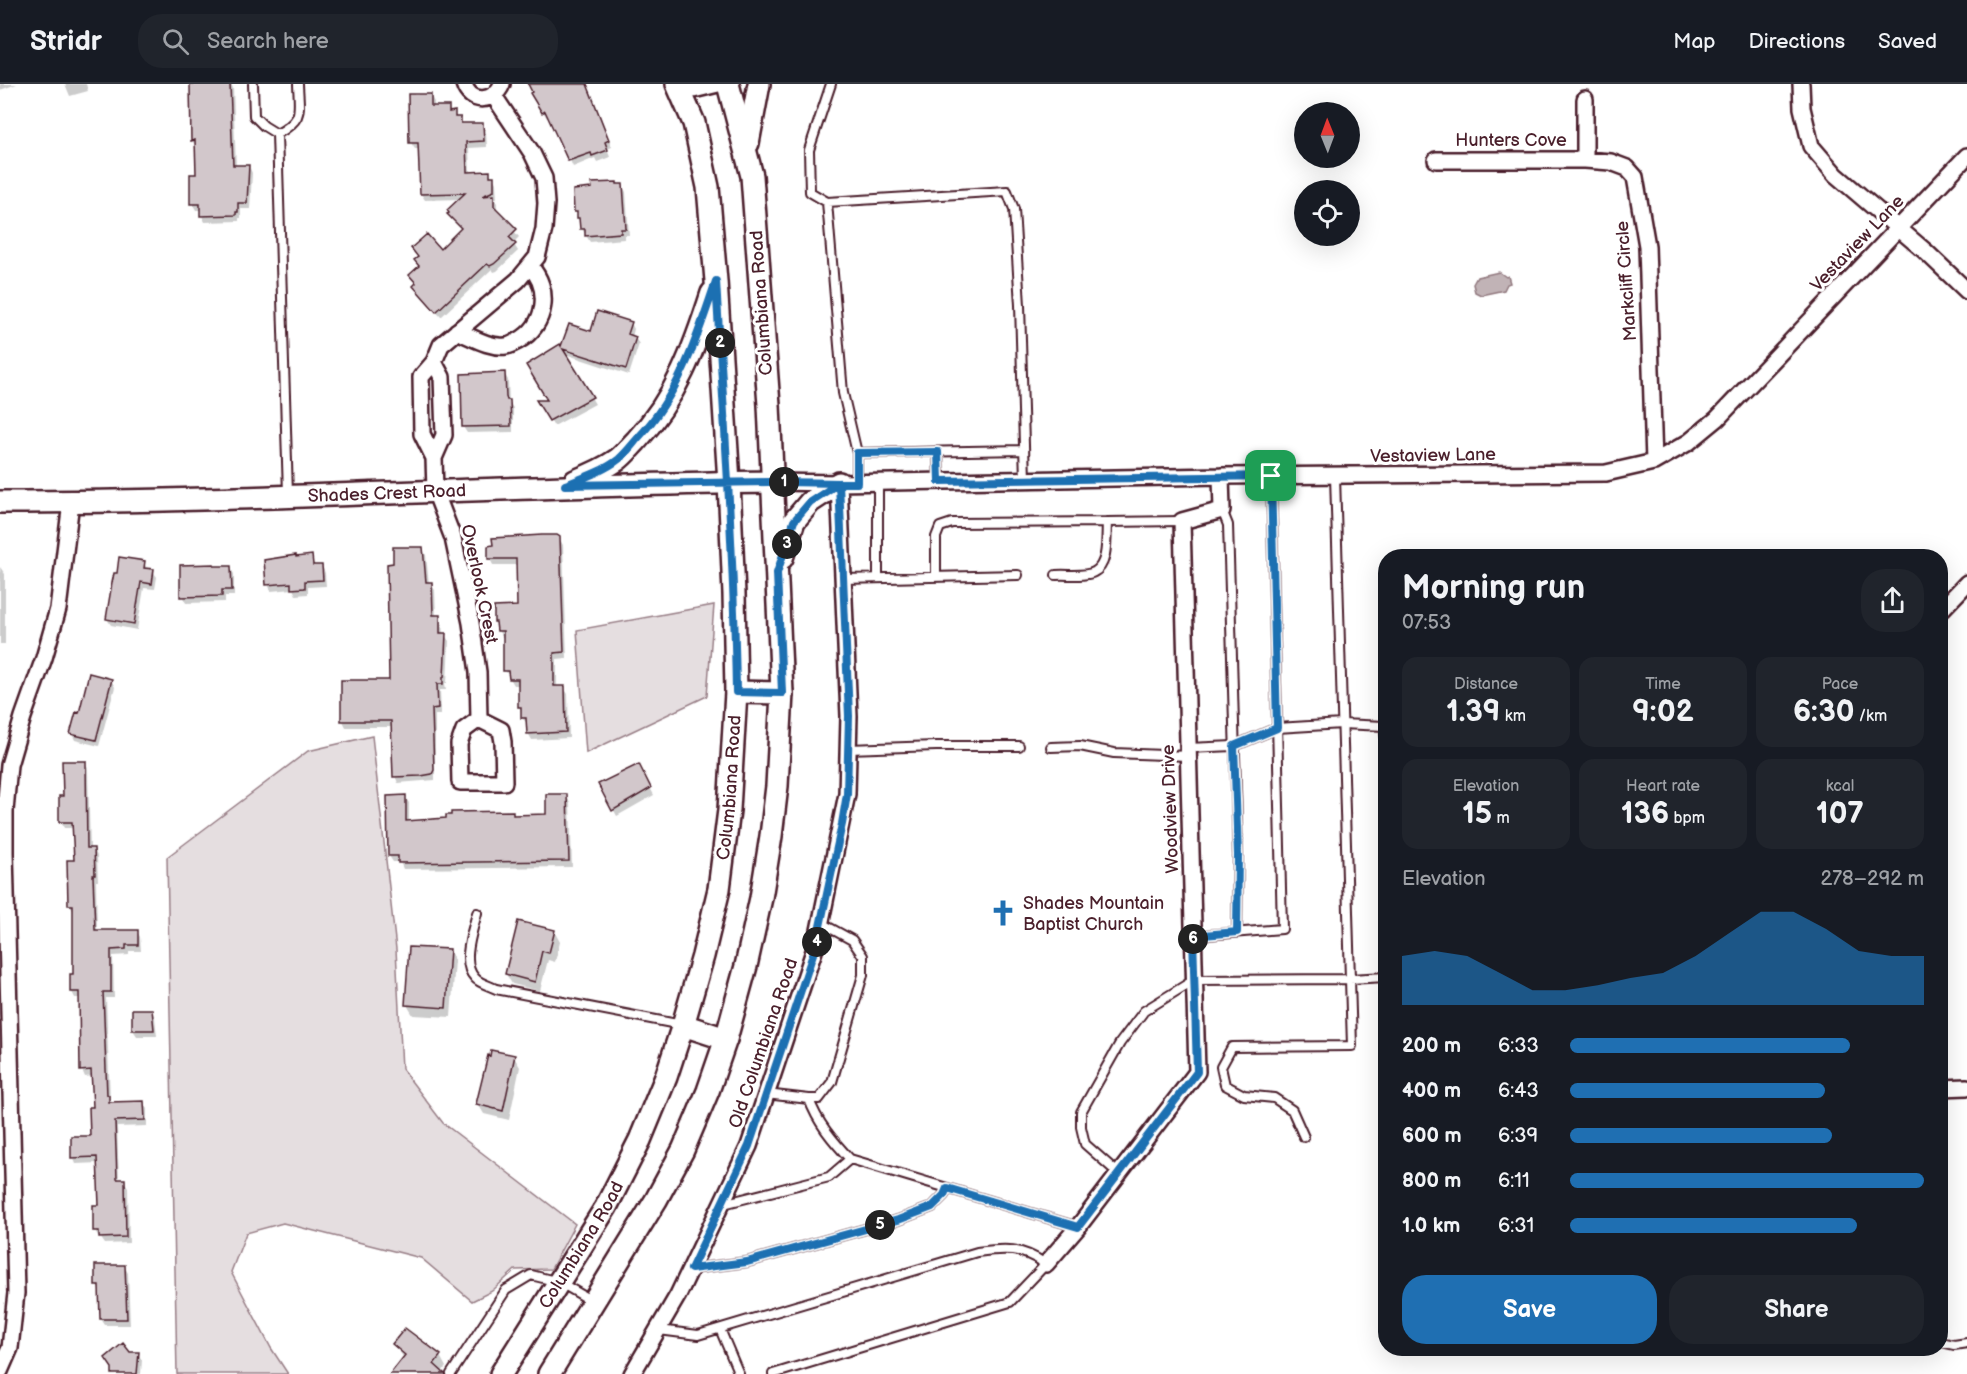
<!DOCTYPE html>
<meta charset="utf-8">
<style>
:root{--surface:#171b24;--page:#20242c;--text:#f1f3f6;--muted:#9ea1a6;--line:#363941;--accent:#1f6fb2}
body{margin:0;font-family:"Balsamiq Sans",sans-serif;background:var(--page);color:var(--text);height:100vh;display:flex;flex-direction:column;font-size:22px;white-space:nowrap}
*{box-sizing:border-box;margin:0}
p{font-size:20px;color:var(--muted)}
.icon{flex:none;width:33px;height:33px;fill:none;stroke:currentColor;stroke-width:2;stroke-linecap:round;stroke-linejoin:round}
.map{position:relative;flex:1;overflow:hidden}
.panel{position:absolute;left:1378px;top:465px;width:570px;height:807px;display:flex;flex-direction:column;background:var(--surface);border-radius:24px;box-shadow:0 6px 24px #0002}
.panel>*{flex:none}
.needle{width:39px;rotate:359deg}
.fabs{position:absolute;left:1294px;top:18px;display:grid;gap:12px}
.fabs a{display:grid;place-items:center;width:66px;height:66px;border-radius:50%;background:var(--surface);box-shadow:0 6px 24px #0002;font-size:30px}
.pin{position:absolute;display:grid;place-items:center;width:51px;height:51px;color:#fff;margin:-26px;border-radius:12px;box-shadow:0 3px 9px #0006}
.km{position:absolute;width:30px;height:30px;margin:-15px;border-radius:50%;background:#222;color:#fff;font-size:16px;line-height:30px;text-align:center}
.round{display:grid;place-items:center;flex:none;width:63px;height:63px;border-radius:24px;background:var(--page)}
.overview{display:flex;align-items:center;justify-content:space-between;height:102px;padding:0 24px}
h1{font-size:33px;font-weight:800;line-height:45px}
.metrics{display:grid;grid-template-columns:repeat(3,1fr);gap:9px;height:102px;padding:6px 24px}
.metrics div{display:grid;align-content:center;border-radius:15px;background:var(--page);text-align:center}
.metrics b{font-size:30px;font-weight:800}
.metrics small{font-size:16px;font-weight:400}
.metrics p{font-size:16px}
.chart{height:168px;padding:12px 24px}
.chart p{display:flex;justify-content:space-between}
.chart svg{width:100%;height:108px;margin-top:6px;fill:var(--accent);opacity:.7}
.cta{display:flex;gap:12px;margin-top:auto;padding:12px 24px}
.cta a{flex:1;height:69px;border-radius:24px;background:var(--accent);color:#fff;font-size:24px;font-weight:800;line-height:69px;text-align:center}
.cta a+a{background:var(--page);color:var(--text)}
ul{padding:0 24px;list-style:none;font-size:20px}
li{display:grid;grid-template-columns:96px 72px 1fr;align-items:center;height:45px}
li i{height:15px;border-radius:8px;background:var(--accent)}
header{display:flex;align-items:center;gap:36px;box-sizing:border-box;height:84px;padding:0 30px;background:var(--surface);border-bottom:2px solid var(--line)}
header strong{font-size:28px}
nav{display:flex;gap:33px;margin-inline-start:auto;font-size:21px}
.search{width:420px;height:54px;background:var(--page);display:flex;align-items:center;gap:15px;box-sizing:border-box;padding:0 21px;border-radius:24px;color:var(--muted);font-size:22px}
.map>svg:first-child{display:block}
.green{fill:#e5dee0;stroke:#987e86;stroke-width:1.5}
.water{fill:#c1b3b6;stroke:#91787e;stroke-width:1.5}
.shadow{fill:#0003}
.building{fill:#d2c7cb;stroke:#4a1f2b;stroke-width:1.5}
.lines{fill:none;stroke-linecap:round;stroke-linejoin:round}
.lane-casing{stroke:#4a1f2b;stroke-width:12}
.street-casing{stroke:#4a1f2b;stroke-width:20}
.secondary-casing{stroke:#4a1f2b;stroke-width:26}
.lane{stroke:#fff;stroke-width:8}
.street{stroke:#fff;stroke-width:15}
.secondary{stroke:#fff;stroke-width:21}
.route-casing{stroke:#fff;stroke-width:12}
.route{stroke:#1f6fb2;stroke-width:8}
.labels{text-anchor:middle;stroke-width:6;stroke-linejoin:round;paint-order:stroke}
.street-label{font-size:18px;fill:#4a1f2b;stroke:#fff}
.poi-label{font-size:18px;fill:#4a1f2b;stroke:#fff;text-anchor:start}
</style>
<header>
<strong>Stridr</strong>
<div class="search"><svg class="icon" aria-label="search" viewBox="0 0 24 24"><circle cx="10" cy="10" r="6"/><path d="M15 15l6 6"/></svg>Search here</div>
<nav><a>Map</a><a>Directions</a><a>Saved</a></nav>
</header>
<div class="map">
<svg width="1967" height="1290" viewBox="0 0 1967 1290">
<rect width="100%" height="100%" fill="#fff"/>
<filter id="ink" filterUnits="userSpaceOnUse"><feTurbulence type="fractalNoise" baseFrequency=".0167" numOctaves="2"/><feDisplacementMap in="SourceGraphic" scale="12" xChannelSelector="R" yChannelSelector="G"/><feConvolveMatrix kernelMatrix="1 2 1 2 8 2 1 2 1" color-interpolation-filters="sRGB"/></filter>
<g filter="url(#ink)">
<path class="green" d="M714 521 707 612 586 669 577 546Z
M372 652 396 865 402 985 443 1039 575 1140 551 1185 515 1186 492 1207 472 1217 421 1174 283 1139 246 1149 231 1188 271 1264 288 1290H177L167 773 308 667Z"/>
<path class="water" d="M1499 188 1506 193 1508 192 1510 199 1507 200 1504 206 1481 211 1475 208 1473 200 1477 193Z"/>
<path class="shadow" d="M0 0H17L0 6Z
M65 0H86L88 7 70 12Z
M192 0H231L233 4 236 83 249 82 252 89 250 125H241V134H239V137L205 138 202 132V126H196L192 119 197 92 196 63 192 56Z
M529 0H586L592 10 612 63 607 65 610 73 597 78 595 74 573 83 550 33 547 34 532 9 534 8Z
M430 11 434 18V24H448L464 41H482L486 47 487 63 469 64 470 89H489L493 93 496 99 497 114H494L497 119V127L519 153 513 159 518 167 497 187 494 188 492 185 441 233 419 209 417 200 419 174 413 165 440 167 462 146 449 131 461 115 425 116 421 110 420 65H415L411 59Z
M622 101 626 108 629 151H624V155L590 158 582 145 581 138 576 127 618 102Z
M631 239 634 245 632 253 635 254 639 260 629 291 565 270 595 320 554 342 539 317H549L570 242 592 249Z
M504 289 508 296 509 318 513 324V348L467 349 463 343Z
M559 454 563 461 567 574 557 575V604H564L568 610 569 654 532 656 528 649V640L522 634 520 623 519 601H514L505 586 504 553H502L498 546 518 524V481H493L490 475Z
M422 464 426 471 429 500H431L435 506 436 533H439L442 539 443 551H445L449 557 447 599H445L446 606H440L441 631H435V696L398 699 395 692 393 643H346L343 637 391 598 395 481Z
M311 473 315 483 322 482 325 489 326 502 308 503V510L296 511 293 505 271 507 268 500Z
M144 479 148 486 153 487 157 493 155 505 144 504 137 546 111 541 107 535Z
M0 483 5 490V560H0Z
M214 483H230L234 490V512H225V518L186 519 182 512Z
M111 596 115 603 99 662 75 656 72 650 80 630Z
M85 678 88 685 90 765H94L97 772 98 797H96L97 847H137L140 853 141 867H129V871L113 872 114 914H106L110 1015 112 1020 143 1019 147 1025V1042L117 1043 119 1097H124L128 1103 129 1159 105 1160 100 1153H98L95 1146 100 1122 99 1079 76 1080 73 1073 92 1053 94 1025 93 992 85 993 82 986 81 914H75L72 908V891H75L73 827 70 821 75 777 74 744H64L61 738 65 714Z
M638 682 654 711 617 732 600 701Z
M566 712 570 718 572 783 403 785 400 778H393L389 772 388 713H405L409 719V738L512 728 515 732H548Z
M554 847 560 858 555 878 548 876 540 907 512 900 506 890Z
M449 866 455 876 451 933 413 931 407 921Z
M151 926 155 933 157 952H137L133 946Z
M514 973 520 983 509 1036 484 1030 478 1020 491 974Z
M124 1182 128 1189 130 1241H105L101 1235V1209L97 1202 96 1183Z
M405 1246 440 1272 446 1283 440 1290H391L404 1274 394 1260Z
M129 1269 138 1270 142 1276 141 1290H112V1284Z"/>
<path class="building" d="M190 0H230L233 81H249L247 119H238V128H236V131L200 132V120H190V90H196L195 56 191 57Z
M528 0H587L609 56 605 58 608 66 592 72 591 69 568 77 545 27 542 29 530 9 532 8Z
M408 10H431V22H449V28L455 27V33H461V39H483L484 57 466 58 467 88 490 87V92H494V107L482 112 494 111V122L517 145 509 153 516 160 494 180 490 182 487 180 436 228 413 202 416 199 409 191 419 182 414 176 418 173 411 164 427 150 440 165 461 144 447 130 449 129 447 126 465 109 420 110 418 59H409Z
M617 98V100H623L626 145H621V149L585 152V145H580L579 134H577V128H574L573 106 592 104 591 99Z
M597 227 632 238 628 250 636 253 626 285 563 265 593 313 549 337 536 316H547L526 281 560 260 561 262 569 240 591 247Z
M505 288 506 313 507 316H510L511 342 462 343 461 290Z
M542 451H557L560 453 564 568 554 569V602H565L566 648 527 650 526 634H521V623H518V595H509L508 587H503V547H497L496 538H494V523L517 522 516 475H488V462L493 461 492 454Z
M393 463H423L426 498H432L433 531H440V549H446L444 593H443V600H437L438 624 432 625 434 686 432 690 421 692 393 693 391 637H341V596H389L387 480 393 479Z
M296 471V473L312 471 313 481H322L323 496 305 497V504L291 505V499L266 501 264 476Z
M119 473 145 477 144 484 154 485 152 500 141 498 134 540 106 535 112 499 114 489H117Z
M214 480V482H231L232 506H222V512L180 513V481Z
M89 589 112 595 96 656 70 650 76 628 79 629Z
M62 677H86L87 764H94L95 791H93L95 846H138V861H126V865L111 866V908H103L107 1011H109V1018L144 1017 145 1036 115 1037 117 1095H125L126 1153 99 1154V1147H93V1121H99L97 1073 71 1074V1052H90L89 1023H93L91 986 80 987 79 908H70V890H73V821H68L67 776H74L72 738H59V712H63Z
M639 680 651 704 612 727 598 700Z
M546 710H567L569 777 398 779V772H388L387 712 406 711V737L446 734V731H451V728L513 727V731L546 730Z
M518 837 555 846 549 869 542 867 535 898 505 890Z
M409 863 450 865 446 924 405 921Z
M132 925H152L154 946H132Z
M491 966 515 971 503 1027 476 1020 488 971 490 972Z
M95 1181H125L127 1235H100L99 1202H95Z
M405 1244 441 1271 434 1280 445 1290H390L405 1271 392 1260Z
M123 1259 130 1268H139L137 1290H112V1284L105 1274Z"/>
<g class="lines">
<g class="lane-casing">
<path id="lane" d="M253 0 254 32 264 42 277 50
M831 0 809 66 810 108 827 118 1007 107 1014 125 1020 221 1025 396
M277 50 288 410
M277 50C304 35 299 28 298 0
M827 118 843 309 857 369 1024 366
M938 368 939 397
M857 369V399
M878 398V493
M1222 426 1228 441 1238 771 1237 848
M936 491V453L940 443 952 439 1107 438
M1056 491C1067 490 1085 493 1094 488 1109 481 1106 452 1107 438L1182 437
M843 495 1018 491
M1051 663 1080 662 1114 669 1188 672
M1188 664 1234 662 1277 644 1342 640 1384 642 1386 655
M848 665 936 662H1019
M477 829C473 846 460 879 475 894 479 899 490 902 496 905L682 941
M1193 852 1282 845 1271 392
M766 1010 809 1015H819L832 998 863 891V872L852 856 821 839
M1304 1053 1292 1026 1274 1014 1244 1011 1225 1001 1221 983 1232 963 1352 962 1335 392
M850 1075 1078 1143
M1119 1090 1085 1060 1081 1043V1028L1120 959 1144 927 1194 896 1350 895 1386 893
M723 1120 829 1093 850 1075C833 1057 817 1038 809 1015
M691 1185 747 1178 898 1136 932 1123 944 1111 947 1104
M720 1245 739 1290
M659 1246 698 1251 977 1168C1006 1164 1020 1163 1046 1180L1010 1218 773 1290
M1941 1258 1954 1261 1967 1259
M451 1290 506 1206 531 1191 559 1198 592 1217"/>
</g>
<g class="street-casing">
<path id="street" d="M464 0C470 21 495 18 502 0
M1801 0 1802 24 1811 62 1836 91 1925 167 1967 207
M681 9 718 0
M1585 15V76
M1436 76H1585L1611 78 1627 84 1635 93 1647 162 1654 378
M457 247C472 253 489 264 506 262 510 262 514 259 518 257 547 241 551 205 530 182
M434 374 444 351 442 293 434 278
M773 398 839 399 1221 392 1606 389 1654 378 1689 358 1717 335 1967 72
M1941 526 1967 499
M479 635 478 588 471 539 453 454 435 407 434 374 422 350 421 293 434 278 441 261 518 196 537 173 544 145 546 119 544 94 532 69 494 12
M479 635 501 646 503 658 504 698H460L459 660 464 646Z
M1941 1004 1967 1003
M1046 1180 1078 1143 1197 988 1182 437 1222 426 1221 392
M0 1287 10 1264 16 1209 5 768V727L9 681 23 633 44 574 58 525 71 418
M632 1290 678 1211 749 1062 816 861 847 710 849 632 839 399"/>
</g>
<g class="secondary-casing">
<g id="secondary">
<path d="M748 59 759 0"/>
<path d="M575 397C590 391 604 385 617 376 624 371 630 363 636 357 677 313 694 265 712 209"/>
<path id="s1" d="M0 418C258 418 515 401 773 398"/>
<path d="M782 474 794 437 810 418 839 399"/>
<path d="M736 608 782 609"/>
<path d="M683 941 726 955"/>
<path id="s2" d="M501 1290 606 1123 640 1056 666 993 683 941 703 872 719 805 729 726 736 608 734 510 729 398 716 197 708 103 694 39 677 0"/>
<path d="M549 1290 656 1116 683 1066 708 1007 726 955 746 882 761 814 771 752 777 702 782 609 769 321 752 92 728 0"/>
</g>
</g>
<use href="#lane" class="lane"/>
<use href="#street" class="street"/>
<use href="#secondary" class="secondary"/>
</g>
</g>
<g class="lines" filter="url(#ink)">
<g class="route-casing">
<path id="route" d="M1271 392 939 397 938 368 857 369V399C828 399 798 398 769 398 701 399 633 400 565 401 583 394 604 387 619 375 626 369 632 361 638 354 680 309 697 254 716 197 724 334 734 471 736 608L782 609 777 489 794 437 810 418 839 399 849 632 847 710 842 740 816 861 749 1062 691 1185 747 1178 898 1136 932 1123 944 1111 947 1104 1078 1143 1197 988 1193 852 1237 848 1238 771 1234 662 1277 644 1271 392"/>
</g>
<use href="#route" class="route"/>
</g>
<defs>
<g id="church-bare" transform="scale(2.07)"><path d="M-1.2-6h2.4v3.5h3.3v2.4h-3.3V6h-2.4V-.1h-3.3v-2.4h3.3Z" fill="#1f6fb2" stroke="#fff" stroke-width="2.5" paint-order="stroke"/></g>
</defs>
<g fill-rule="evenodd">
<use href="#church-bare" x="1003" y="829"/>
</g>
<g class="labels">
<g class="street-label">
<text x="1511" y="62">Hunters Cove</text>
<text transform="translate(1857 159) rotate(-46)" y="6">Vestaview Lane</text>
<text transform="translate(1626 197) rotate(-94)" y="6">Markcliff Circle</text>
<text transform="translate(761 219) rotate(-94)" y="6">Columbiana Road</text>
<text transform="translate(1433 371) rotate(-1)" y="6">Vestaview Lane</text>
<text dy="6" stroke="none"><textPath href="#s1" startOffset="387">Shades Crest Road</textPath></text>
<text transform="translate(480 500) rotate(78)" y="6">Overlook Crest</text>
<text dy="6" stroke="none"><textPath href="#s2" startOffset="638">Columbiana Road</textPath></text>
<text transform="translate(1170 725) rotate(-92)" y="6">Woodview Drive</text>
<text transform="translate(763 959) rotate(-71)" y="6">Old Columbiana Road</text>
<text dy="6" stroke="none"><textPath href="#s2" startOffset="152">Columbiana Road</textPath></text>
</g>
<g class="poi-label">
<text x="1023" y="825">Shades Mountain<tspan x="1023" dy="21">Baptist Church</tspan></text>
</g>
</g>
</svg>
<div class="fabs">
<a><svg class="needle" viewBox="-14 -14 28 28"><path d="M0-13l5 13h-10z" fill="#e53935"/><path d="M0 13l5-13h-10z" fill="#9ea1a6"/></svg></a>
<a><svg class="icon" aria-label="locate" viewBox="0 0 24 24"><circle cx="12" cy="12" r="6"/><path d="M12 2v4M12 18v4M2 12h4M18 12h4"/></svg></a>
</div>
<div class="pin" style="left:1271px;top:392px;background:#1e9e55"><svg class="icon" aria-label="arrive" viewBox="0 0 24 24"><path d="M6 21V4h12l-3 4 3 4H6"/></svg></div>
<b class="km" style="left:784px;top:398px">1</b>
<b class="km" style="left:720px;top:259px">2</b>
<b class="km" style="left:787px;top:460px">3</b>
<b class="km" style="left:817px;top:858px">4</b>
<b class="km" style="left:880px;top:1141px">5</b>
<b class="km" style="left:1193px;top:855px">6</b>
<section class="panel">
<div class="overview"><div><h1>Morning run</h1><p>07:53</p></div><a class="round"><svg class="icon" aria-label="share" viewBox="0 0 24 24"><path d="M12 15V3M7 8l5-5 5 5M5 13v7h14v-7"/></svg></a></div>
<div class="metrics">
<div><p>Distance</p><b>1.39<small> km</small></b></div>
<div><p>Time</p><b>9:02</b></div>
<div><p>Pace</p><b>6:30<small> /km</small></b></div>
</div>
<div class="metrics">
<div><p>Elevation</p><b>15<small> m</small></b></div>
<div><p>Heart rate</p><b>136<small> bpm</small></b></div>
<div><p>kcal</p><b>107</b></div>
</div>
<div class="chart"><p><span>Elevation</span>278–292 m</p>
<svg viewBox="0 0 160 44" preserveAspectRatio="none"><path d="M0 44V24L10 22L20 24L30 31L40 38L50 38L60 36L70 33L80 31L90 24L100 15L110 6L120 6L130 13L140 22L150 24L160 24V44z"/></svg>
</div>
<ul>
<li><b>200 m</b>6:33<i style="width:79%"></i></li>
<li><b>400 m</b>6:43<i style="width:72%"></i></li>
<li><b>600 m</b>6:39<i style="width:74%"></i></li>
<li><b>800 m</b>6:11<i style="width:100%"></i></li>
<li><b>1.0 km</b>6:31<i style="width:81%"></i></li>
</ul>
<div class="cta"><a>Save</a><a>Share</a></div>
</section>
</div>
